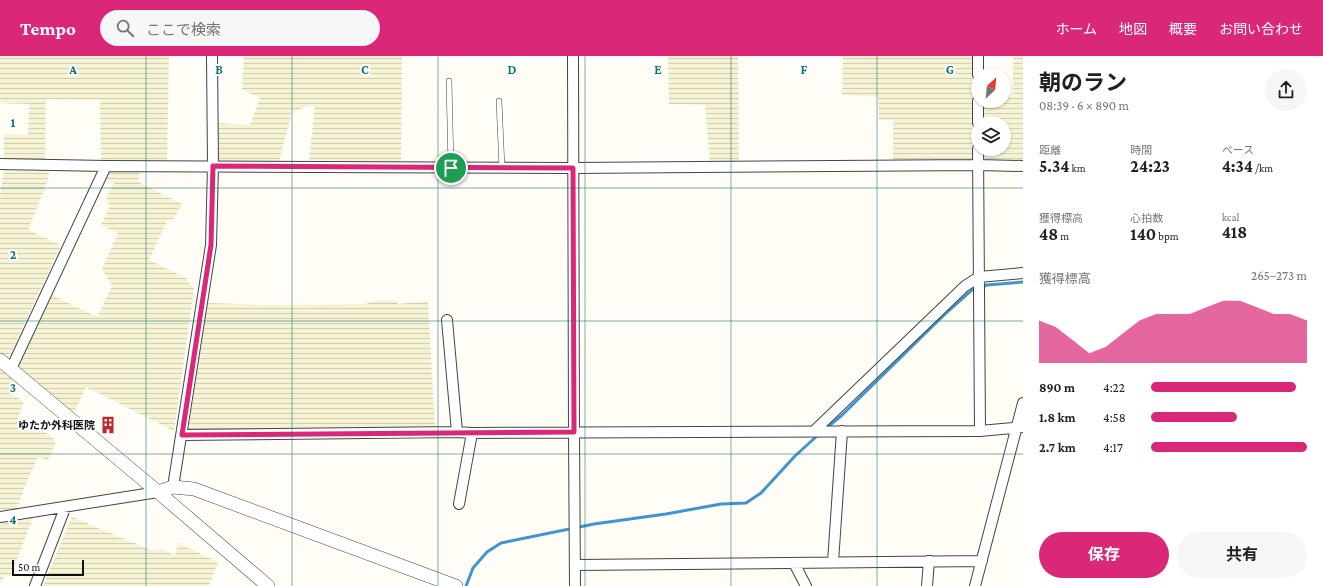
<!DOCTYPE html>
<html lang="ja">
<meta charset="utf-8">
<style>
:root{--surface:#fff;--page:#f6f6f6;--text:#202124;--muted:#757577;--accent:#db2777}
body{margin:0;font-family:"Crimson Pro","Noto Sans JP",serif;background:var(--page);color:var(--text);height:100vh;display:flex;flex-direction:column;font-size:15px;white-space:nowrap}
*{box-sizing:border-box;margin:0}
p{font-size:13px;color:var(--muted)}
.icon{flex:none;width:22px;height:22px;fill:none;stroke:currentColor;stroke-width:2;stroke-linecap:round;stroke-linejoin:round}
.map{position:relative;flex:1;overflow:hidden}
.details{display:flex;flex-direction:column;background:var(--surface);width:300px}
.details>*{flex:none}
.needle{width:26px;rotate:26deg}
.fabs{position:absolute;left:971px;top:12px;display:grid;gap:8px}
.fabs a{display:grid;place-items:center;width:40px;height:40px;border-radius:50%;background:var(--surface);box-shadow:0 1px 3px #0004;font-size:20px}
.scale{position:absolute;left:12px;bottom:10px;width:72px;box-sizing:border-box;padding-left:4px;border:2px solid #111;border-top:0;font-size:11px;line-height:14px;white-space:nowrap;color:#111;-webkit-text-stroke:3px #fff;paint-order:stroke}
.pin{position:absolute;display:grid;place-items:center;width:34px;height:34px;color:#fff;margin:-17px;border:2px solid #fff;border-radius:50%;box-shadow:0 1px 4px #0007}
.round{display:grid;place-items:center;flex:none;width:42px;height:42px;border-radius:21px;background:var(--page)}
.summary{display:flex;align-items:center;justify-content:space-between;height:68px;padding:0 16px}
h1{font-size:22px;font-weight:700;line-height:30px}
.figures{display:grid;grid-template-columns:repeat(3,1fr);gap:6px;height:68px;padding:4px 16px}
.figures div{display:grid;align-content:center}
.figures b{font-size:17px;font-weight:700}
.figures small{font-size:11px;font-weight:400}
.figures p{font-size:11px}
.chart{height:112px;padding:8px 16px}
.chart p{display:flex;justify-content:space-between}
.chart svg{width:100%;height:72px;margin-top:4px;fill:var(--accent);opacity:.7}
.cta{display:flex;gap:8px;margin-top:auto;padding:8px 16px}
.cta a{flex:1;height:46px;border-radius:24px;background:var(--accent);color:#fff;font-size:16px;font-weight:700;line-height:46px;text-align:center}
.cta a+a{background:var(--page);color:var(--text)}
ul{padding:0 16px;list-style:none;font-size:13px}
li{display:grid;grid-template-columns:64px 48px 1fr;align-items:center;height:30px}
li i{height:10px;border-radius:5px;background:var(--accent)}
header{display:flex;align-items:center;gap:24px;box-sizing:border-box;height:56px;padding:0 20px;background:var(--accent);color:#fff}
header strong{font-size:19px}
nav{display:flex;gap:22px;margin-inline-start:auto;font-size:14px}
.search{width:280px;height:36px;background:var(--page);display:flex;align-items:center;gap:10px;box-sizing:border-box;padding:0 14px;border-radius:22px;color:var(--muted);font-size:15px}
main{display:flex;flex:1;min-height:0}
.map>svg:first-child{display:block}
.farmland{fill:url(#farmland-rules)}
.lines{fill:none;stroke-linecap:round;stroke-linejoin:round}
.stream{stroke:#3f96cf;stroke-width:3}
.service-casing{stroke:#444;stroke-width:6}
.minor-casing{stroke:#444;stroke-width:12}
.tertiary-casing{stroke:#444;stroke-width:14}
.service{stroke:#fff;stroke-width:5}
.minor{stroke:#fff;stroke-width:10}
.tertiary{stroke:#fff;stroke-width:13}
.route-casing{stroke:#fff;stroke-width:8}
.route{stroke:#db2777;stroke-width:5}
.grid{fill:none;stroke:#0f766e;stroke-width:1;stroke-opacity:0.55}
.labels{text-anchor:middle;stroke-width:4;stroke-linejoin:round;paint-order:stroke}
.poi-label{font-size:11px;font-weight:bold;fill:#111;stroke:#fff;text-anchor:end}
.grid-label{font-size:13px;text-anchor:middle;font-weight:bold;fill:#0f766e;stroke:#fff;stroke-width:4;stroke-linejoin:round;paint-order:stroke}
</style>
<header>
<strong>Tempo</strong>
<div class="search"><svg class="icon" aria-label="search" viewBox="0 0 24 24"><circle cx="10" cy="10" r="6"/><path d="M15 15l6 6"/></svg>ここで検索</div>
<nav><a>ホーム</a><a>地図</a><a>概要</a><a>お問い合わせ</a></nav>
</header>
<main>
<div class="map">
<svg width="1023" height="530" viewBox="0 0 1023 530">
<defs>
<pattern id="farmland-rules" width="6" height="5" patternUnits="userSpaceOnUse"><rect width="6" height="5" fill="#f6f3d4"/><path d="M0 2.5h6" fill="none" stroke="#d2cfb5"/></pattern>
</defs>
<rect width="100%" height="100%" fill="#fffdf5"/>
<path class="farmland" d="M0 0H169L167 105H101L100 44 46 43 45 105 4 104V78L28 79 29 48 0 47Z
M244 0H402L401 106 309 104 315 50 311 49 292 56 279 106 218 105 217 67 250 69 260 42 242 33Z
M668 0H738L739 106H710L705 49 669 48Z
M843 0H972L973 103 893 104V64H879L878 41 842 39Z
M1013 0H1023V104L983 103V93H1004V67H983V45H1004V41H1013Z
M4 114 49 116 48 124 28 174 61 189 8 303 0 297V139Z
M140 114 138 126 182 148 173 164 168 163 149 204 186 222 194 233 174 375 86 331 74 357 16 310 50 238 97 261 112 230 102 213 118 177 101 169 110 150 106 142 114 127 106 122 109 115Z
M395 244 398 248 428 245 435 374 188 373 206 247 270 249 366 248 372 245Z
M0 313 17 327 13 339 24 345 17 365 45 376 56 385 48 404 38 401 25 430 17 453 0 455Z
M72 461 153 495 161 493 175 499 178 487 218 506 209 530H43Z
M33 462 10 521 5 519 1 527 0 526V468Z"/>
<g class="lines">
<path class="stream" d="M825 373 841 360 943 260 972 234 987 229 1023 226
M466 530 473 512 487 496 501 487 594 468 666 458 721 448 746 447 761 437 795 400 818 379"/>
<g class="service-casing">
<path id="service" d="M449 25 451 111
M499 45 502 112"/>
</g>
<g class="minor-casing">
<path id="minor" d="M573 0 574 377 575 530
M978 0V19
M978 45V67
M978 93 980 375
M0 108 106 110 573 112 978 109 1023 110
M447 264 457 376
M11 313 106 110
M814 375 965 230 979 221 1023 217
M182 379 457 376 472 377 980 375 1023 371
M173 431 211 189 213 110 212 0
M459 448 472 377
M0 461 158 436
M833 506 842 375
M794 507 806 530
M576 509 982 505
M35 530 65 452
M927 530 929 505
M975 530 1023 347"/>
</g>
<g class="tertiary-casing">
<path id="tertiary" d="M0 304 158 436 268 530
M158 436 173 431 194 433 456 530"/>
</g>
<use href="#service" class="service"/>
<use href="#minor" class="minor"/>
<use href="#tertiary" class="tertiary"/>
</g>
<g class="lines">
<g class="route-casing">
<path id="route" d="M213 110 573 112 574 376 182 379 211 189Z"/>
</g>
<use href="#route" class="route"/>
</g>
<path class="grid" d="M146 0V530M292 0V530M438 0V530M585 0V530M731 0V530M877 0V530M0 132H1023M0 265H1023M0 398H1023"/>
<defs>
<g id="building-bare" transform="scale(1.38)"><path d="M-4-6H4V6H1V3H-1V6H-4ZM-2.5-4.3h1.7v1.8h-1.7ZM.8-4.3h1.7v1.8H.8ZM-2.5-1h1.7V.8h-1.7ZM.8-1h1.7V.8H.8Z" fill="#c4262e" stroke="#fff" stroke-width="2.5" paint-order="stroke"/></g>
</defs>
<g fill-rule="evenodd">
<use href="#building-bare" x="108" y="369"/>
</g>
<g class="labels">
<g class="poi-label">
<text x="95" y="373">ゆたか外科医院</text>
</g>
</g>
<g class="grid-label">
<text x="73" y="18">A</text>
<text x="219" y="18">B</text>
<text x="365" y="18">C</text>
<text x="512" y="18">D</text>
<text x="658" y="18">E</text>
<text x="804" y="18">F</text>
<text x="950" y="18">G</text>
<text x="13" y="71">1</text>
<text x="13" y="203">2</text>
<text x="13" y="336">3</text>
<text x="13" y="468">4</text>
</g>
</svg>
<div class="fabs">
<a><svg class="needle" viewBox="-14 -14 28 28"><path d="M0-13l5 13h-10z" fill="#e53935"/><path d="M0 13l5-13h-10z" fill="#757577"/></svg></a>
<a><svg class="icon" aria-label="layers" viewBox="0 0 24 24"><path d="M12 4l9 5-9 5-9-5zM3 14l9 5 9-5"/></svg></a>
</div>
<div class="scale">50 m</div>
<div class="pin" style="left:451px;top:112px;background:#1e9e55"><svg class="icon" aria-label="arrive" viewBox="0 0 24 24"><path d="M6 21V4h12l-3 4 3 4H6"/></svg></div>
</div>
<section class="details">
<div class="summary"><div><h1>朝のラン</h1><p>08:39 · 6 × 890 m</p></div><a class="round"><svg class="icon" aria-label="share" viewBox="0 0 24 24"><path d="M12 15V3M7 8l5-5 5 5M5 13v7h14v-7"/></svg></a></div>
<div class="figures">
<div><p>距離</p><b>5.34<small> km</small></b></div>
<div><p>時間</p><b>24:23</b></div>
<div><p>ペース</p><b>4:34<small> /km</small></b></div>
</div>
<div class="figures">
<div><p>獲得標高</p><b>48<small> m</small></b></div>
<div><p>心拍数</p><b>140<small> bpm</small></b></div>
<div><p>kcal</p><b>418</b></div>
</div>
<div class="chart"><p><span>獲得標高</span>265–273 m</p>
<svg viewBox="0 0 160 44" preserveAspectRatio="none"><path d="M0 44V18L10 22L20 30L30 38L40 34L50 26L60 18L70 14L80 14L90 14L100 10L110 6L120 6L130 10L140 14L150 14L160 18V44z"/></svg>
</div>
<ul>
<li><b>890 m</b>4:22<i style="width:93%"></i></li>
<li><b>1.8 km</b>4:58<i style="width:55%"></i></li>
<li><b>2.7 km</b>4:17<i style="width:100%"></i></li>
</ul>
<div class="cta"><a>保存</a><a>共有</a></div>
</section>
</main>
